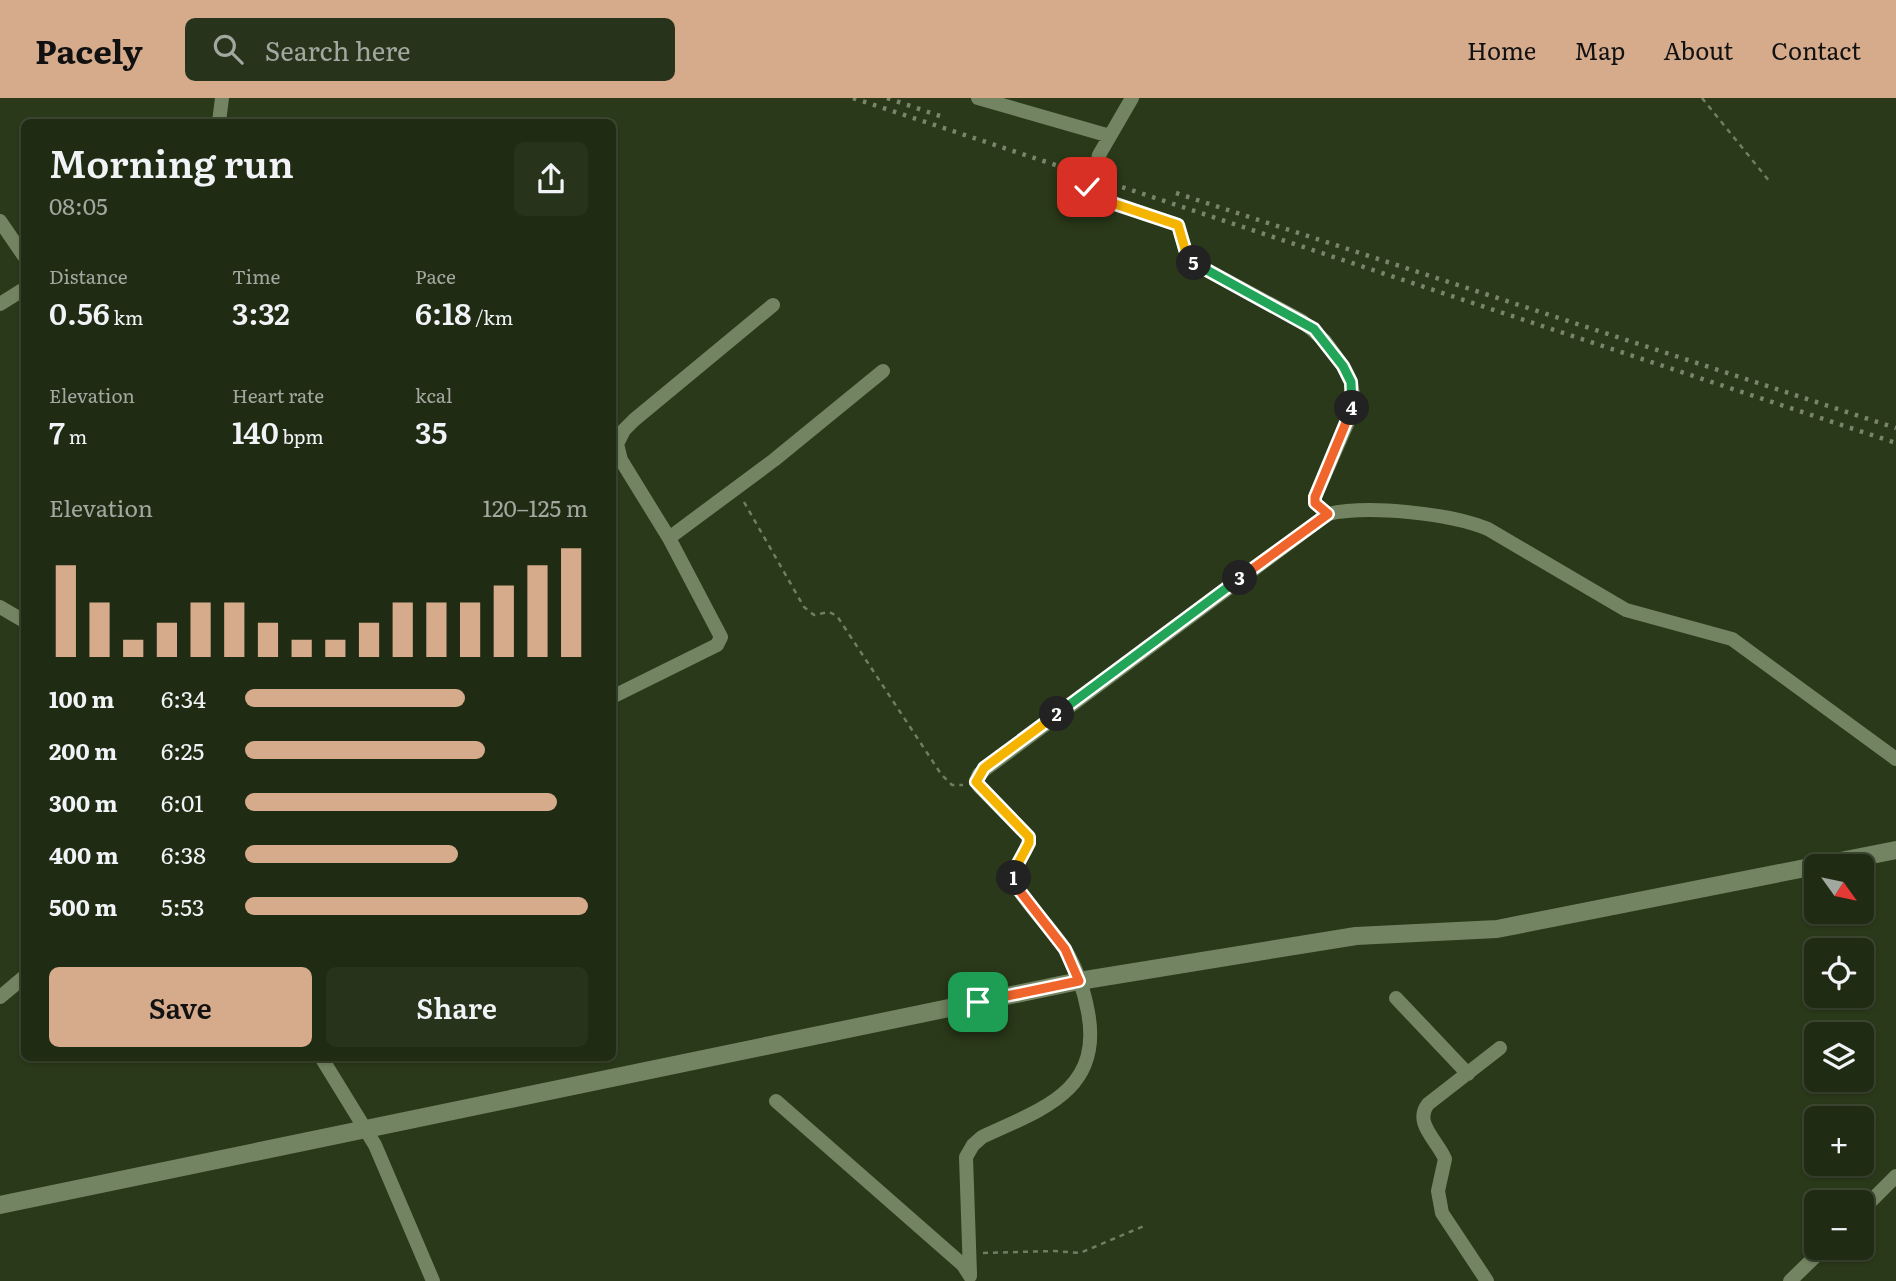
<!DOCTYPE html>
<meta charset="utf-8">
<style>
:root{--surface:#202b13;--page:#28331c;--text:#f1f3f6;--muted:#a2a7a0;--line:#3d4733;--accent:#d6ab8b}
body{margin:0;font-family:Literata,serif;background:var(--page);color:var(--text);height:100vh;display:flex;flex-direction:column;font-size:26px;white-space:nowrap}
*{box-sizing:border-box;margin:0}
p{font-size:23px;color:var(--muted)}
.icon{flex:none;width:38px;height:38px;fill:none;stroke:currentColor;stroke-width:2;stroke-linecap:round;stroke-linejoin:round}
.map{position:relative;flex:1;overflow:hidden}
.sheet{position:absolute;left:21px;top:21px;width:595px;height:942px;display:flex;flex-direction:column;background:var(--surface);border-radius:10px;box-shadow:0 2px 5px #0004,0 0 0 2px var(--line)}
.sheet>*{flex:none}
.needle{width:46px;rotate:123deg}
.controls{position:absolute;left:1804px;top:756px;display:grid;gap:14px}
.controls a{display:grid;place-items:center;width:70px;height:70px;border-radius:10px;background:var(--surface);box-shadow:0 2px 5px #0004,0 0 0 2px var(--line);font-size:35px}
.pin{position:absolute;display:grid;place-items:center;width:60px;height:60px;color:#fff;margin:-30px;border-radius:14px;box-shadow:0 4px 10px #0006}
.km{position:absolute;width:35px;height:35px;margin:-18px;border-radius:50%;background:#222;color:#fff;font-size:19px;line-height:35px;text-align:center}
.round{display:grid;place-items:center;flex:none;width:74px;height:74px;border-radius:10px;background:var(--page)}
.head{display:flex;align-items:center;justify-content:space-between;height:119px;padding:0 28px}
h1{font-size:38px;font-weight:600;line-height:52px}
.stats{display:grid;grid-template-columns:repeat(3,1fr);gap:10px;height:119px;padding:7px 28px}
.stats div{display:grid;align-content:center}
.stats b{font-size:30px;font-weight:600}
.stats small{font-size:19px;font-weight:400}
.stats p{font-size:19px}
.chart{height:196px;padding:14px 28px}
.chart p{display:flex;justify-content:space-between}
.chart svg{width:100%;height:126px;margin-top:7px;stroke:var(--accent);stroke-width:6}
.button{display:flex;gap:14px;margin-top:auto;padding:14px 28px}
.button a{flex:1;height:80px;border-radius:10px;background:var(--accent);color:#111;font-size:28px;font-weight:600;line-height:80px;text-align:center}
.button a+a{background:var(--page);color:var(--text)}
ul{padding:0 28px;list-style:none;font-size:23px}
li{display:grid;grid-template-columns:112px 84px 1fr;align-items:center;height:52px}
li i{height:18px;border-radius:9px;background:var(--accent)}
header{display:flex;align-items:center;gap:42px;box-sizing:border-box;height:98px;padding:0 35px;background:var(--accent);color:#111}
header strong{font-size:33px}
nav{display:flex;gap:38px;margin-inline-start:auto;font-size:24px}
.search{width:490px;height:63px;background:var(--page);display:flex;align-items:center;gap:18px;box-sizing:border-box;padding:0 24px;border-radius:10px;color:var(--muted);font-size:26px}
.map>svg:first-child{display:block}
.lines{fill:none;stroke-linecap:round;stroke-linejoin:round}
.street-tunnel{stroke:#445234;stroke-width:14;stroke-dasharray:14 7;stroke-linecap:butt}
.path{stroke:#707d63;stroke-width:2.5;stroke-dasharray:5 5;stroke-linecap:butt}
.street{stroke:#728461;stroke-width:14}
.secondary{stroke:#728461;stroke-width:18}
.rail{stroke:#79856b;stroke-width:4.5;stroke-dasharray:3.5 7;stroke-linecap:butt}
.split-1-casing{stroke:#fff;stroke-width:14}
.split-2-casing{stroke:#fff;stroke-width:14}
.split-3-casing{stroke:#fff;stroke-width:14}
.split-4-casing{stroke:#fff;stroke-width:14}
.split-5-casing{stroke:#fff;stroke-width:14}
.split-6-casing{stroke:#fff;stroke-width:14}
.split-1{stroke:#f0652b;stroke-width:9}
.split-2{stroke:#f5b400;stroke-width:9}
.split-3{stroke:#22a559;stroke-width:9}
.split-4{stroke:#f0652b;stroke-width:9}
.split-5{stroke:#22a559;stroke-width:9}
.split-6{stroke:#f5b400;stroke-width:9}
</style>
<header>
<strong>Pacely</strong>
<div class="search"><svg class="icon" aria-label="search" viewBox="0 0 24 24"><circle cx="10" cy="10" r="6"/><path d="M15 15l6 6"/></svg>Search here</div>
<nav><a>Home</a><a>Map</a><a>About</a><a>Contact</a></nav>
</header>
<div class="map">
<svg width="1896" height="1183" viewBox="0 0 1896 1183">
<rect width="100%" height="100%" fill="#2a3919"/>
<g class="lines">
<path class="street-tunnel" d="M1088 83 1099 57"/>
<path class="path" d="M1702 0 1770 84
M744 404 804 509 814 517 829 514 837 518 941 676 952 687H963
M983 1155 1054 1153 1080 1155 1144 1128"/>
<path class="street" d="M978 0 1110 38
M219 24 222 0
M1099 57 1132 0
M1088 83 1087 93 1091 97 1178 127 1187 157 1194 165 1302 223 1325 243 1343 268 1351 284 1354 303 1348 324 1315 399V405L1328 416
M0 123 24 158
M0 206 24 191
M669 440 774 362 883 273
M0 509 24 523
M612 599 717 547 721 539 669 440 621 362 617 346 624 332 634 322 773 207
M0 899 24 879
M1396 900 1468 976
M321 959 375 1047 433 1183
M776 1003 963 1167 970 1178
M1862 1112 1896 1078
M970 1176 966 1059 973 1047 982 1039C1042 1011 1103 993 1088 914 1084 893 1077 871 1066 853 1051 829 1028 809 1014 784 1011 765 1029 756 1029 739L979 688 976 683 979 676 1328 416C1368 407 1449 415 1488 431L1626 512 1732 541 1896 661
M1487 1183 1442 1115 1438 1093 1445 1061C1438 1043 1413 1025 1428 1006L1500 950
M1790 1183 1824 1150"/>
<path class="secondary" d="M0 1107 1079 883 1356 838 1497 831 1896 752"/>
<path class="rail" d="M853 0 1896 345
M887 0 940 18
M1176 95 1896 330"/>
</g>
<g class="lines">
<g class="split-1-casing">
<path id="split-1" d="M978 904 1079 883 1065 851 1019 792 1014 780"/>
</g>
<g class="split-2-casing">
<path id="split-2" d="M1014 780 1013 775 1029 745V739L976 684 984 670 1057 616"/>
</g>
<g class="split-3-casing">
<path id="split-3" d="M1057 616 1240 480"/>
</g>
<g class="split-4-casing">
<path id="split-4" d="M1240 480 1328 416 1315 405V399L1352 310"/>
</g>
<g class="split-5-casing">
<path id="split-5" d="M1194 165 1314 231 1343 268 1351 284 1352 310"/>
</g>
<g class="split-6-casing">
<path id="split-6" d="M1087 89V93L1097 100 1178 127 1187 158 1194 165"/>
</g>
<use href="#split-1" class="split-1"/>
<use href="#split-2" class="split-2"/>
<use href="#split-3" class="split-3"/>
<use href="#split-4" class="split-4"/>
<use href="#split-5" class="split-5"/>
<use href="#split-6" class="split-6"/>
</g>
</svg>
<div class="controls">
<a><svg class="needle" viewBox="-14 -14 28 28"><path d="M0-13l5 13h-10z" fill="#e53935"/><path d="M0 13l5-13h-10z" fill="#a2a7a0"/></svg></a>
<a><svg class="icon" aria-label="locate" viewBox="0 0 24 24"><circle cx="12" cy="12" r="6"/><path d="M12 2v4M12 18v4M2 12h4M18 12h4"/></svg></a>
<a><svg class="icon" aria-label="layers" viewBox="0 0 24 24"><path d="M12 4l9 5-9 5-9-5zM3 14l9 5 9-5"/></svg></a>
<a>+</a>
<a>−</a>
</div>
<div class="pin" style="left:978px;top:904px;background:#1e9e55"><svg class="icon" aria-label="arrive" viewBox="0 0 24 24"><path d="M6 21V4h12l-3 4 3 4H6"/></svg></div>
<div class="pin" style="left:1087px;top:89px;background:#d93025"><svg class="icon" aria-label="check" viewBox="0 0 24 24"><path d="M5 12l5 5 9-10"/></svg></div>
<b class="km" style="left:1014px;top:780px">1</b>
<b class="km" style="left:1057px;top:616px">2</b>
<b class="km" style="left:1240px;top:480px">3</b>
<b class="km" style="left:1352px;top:310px">4</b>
<b class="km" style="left:1194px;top:165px">5</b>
<section class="sheet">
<div class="head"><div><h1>Morning run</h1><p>08:05</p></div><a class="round"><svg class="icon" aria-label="share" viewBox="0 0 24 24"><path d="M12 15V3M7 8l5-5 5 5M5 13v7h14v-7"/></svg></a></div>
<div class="stats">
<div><p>Distance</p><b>0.56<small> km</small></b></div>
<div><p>Time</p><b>3:32</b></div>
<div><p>Pace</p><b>6:18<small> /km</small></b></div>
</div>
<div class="stats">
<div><p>Elevation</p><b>7<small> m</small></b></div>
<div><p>Heart rate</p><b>140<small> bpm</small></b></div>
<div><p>kcal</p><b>35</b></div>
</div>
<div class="chart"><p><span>Elevation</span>120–125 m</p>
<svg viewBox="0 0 160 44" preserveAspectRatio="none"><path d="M5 44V12M15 44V25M25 44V38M35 44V32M45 44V25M55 44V25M65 44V32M75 44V38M85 44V38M95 44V32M105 44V25M115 44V25M125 44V25M135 44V19M145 44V12M155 44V6"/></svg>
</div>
<ul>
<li><b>100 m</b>6:34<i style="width:64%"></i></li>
<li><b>200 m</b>6:25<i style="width:70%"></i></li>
<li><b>300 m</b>6:01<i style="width:91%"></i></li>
<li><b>400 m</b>6:38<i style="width:62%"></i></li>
<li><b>500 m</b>5:53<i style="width:100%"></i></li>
</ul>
<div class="button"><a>Save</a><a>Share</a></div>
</section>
</div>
